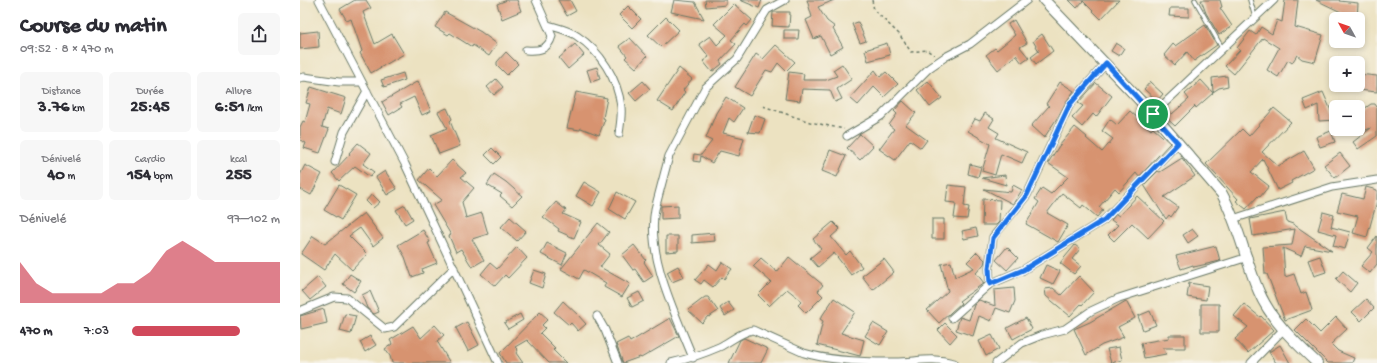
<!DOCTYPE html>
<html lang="fr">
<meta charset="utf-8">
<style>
:root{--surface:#fff;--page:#f7f7f7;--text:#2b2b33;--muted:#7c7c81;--accent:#d1495b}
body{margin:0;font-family:"Gochi Hand",sans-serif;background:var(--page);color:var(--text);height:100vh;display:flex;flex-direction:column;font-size:15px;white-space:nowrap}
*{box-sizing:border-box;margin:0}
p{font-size:13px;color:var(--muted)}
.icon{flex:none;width:22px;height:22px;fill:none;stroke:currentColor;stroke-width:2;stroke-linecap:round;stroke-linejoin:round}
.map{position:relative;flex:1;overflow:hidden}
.drawer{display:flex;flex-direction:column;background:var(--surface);width:300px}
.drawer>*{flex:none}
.needle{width:26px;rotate:310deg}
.tools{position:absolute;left:1029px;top:12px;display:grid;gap:8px}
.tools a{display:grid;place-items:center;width:36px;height:36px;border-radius:6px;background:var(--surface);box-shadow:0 2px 6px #0003;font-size:20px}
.pin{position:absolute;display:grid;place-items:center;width:34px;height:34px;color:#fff;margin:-17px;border:2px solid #fff;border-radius:50%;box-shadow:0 1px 4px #0007}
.round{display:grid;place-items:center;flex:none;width:42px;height:42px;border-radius:6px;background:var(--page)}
.headline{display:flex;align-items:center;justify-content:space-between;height:68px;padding:0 20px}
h1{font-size:22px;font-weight:700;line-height:30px}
.figures{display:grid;grid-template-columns:repeat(3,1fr);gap:6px;height:68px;padding:4px 20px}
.figures div{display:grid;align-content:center;border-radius:6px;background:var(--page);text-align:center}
.figures b{font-size:17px;font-weight:700}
.figures small{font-size:11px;font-weight:400}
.figures p{font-size:11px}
.chart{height:112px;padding:8px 20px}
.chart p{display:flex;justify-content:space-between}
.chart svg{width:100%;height:72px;margin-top:4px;fill:var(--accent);opacity:.7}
ul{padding:0 20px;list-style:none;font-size:13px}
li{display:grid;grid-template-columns:64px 48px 1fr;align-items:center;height:30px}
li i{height:10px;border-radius:5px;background:var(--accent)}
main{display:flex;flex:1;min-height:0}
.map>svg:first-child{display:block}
.building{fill:#d79370}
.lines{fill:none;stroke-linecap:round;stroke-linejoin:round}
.lane-casing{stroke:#677765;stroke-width:5.5}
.street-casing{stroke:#677765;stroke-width:9}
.secondary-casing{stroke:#677765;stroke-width:12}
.path{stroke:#677765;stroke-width:1.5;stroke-dasharray:3 3;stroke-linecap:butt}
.lane{stroke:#fff;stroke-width:3.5}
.street{stroke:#fff;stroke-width:7}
.secondary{stroke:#fff;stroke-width:10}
.route-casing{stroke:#fff;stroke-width:8}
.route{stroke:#1a73e8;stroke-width:5}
</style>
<main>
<section class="drawer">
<div class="headline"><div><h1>Course du matin</h1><p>09:52 · 8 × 470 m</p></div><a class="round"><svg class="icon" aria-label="share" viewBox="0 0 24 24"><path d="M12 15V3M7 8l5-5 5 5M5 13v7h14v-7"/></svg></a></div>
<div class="figures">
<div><p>Distance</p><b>3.76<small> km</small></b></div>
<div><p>Durée</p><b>25:45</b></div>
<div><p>Allure</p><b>6:51<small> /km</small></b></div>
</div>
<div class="figures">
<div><p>Dénivelé</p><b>40<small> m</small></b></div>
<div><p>Cardio</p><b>154<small> bpm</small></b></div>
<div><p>kcal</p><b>255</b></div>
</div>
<div class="chart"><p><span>Dénivelé</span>97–102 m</p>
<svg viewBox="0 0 160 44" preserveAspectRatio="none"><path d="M0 44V19L10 32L20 38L30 38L40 38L50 38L60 32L70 32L80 25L90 12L100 6L110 12L120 19L130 19L140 19L150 19L160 19V44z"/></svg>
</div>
<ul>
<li><b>470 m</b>7:03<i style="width:73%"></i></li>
</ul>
</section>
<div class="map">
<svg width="1077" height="363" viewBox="0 0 1077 363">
<rect width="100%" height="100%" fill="#f7f3e8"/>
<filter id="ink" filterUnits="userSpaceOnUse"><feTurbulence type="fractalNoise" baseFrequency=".025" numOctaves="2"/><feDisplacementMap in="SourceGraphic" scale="8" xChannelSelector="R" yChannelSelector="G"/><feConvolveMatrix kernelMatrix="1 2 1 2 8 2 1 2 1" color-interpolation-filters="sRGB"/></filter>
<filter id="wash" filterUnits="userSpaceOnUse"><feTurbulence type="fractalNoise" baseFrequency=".012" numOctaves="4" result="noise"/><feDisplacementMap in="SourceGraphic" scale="16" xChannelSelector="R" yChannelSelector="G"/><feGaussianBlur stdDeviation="0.9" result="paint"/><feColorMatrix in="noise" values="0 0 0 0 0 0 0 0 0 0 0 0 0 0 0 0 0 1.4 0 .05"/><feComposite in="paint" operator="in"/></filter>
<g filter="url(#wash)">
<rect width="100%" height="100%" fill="#ece2c1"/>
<g id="blocks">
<path class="building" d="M55 0H66L71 8 63 12 75 44 92 34 104 54 71 73 60 53 62 51 51 19 47 21 40 9Z
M207 0H217L221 11 202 19 197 4Z
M258 0H270L276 11 267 16Z
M374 0 395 2 404 19 371 12Z
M405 0H426V5L406 7Z
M440 0H462L459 8Z
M507 0H534L518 7 527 21 535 27 533 29 543 47 530 54 521 36 514 39 506 20 512 17Z
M769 0H819L801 19 783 1 777 8Z
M901 0H920L922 7 920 8 932 26 919 35 906 13Z
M985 0H998L995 27 1023 35 1015 62 1002 59 997 55 992 63 988 60 978 77 967 70 979 48 963 38 934 74 925 66 940 50 937 48 950 31 956 35 961 27 972 34 977 20 982 22Z
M1016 0H1040L1039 1 1058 3 1057 19 1041 17V12Z
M434 4 452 20 447 26 445 24 431 40 436 44 420 61 422 64 412 72 403 61 409 57 399 44 410 36 417 45 427 35 414 24Z
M328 6 341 19 332 28 319 15Z
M870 8H889V17L869 16Z
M145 12 181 32 197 44 189 56 173 45 172 47 150 33 148 35 135 27Z
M473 12H490L489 27 472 26Z
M366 17 379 30 361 47 348 35Z
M714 20 727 43 720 47 729 58 722 63 716 55 698 70 686 55 695 48 697 50 715 35 708 24Z
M558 22 566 41 560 43 552 24Z
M905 25 917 45 894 61 887 52 875 65 864 55 873 44 875 46Z
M484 30H499L498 39H484Z
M18 31 19 47 0 49V33Z
M742 34 753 51 736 64 731 57 739 51 733 41Z
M330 38 347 56 336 68 325 58 327 56 319 46Z
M587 43 590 55 568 61 565 50Z
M816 43 824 48 819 56 811 51Z
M275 44 284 55 268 69 259 58Z
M476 45 495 62 486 71 478 63 472 72 466 70 450 96 435 87 456 54 463 59Z
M206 52 218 64 207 75 197 65V62Z
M542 64 552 79 537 89 542 99 535 102 530 90 502 89 500 101 485 99 489 72 504 74 503 80H526L537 76 533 70Z
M297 67 300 79 291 82 287 70Z
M379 68 392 79 383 90 385 92 373 111 357 101Z
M575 70 580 77 586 72 598 84 584 97 574 87 558 105 550 98Z
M103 73 105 80 84 87 81 80Z
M1058 74 1077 76V92L1058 90Z
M927 76 928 86 919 88 913 92 912 78Z
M196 79 203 87 194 95 187 87Z
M901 80 913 93 896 108 895 106 875 126 861 113 866 109 872 114 889 99 885 94Z
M118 81 131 111 122 115 114 97 100 104 102 107 89 115 82 102Z
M343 81 350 89 336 101 329 93Z
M628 81 642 98 630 107 617 90Z
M760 82 774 91 766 102 759 115 744 138 731 126 749 106 746 104Z
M850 82 863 94 857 101 844 89Z
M796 83 812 96 796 117 793 114 782 127 772 118 783 106 778 103Z
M11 87 46 98 41 114 27 109 22 127 29 129 20 153 4 148 6 143 0 140V127L3 121 5 122 10 104 6 103Z
M276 92 307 98 303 118 305 119 299 135 281 128 280 130 267 128Z
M1023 92 1035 120 1019 121 1018 105 1007 110 1003 100Z
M426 97 443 108 434 122 429 118 423 133 444 138 439 156 420 151 412 163 401 156 400 162 393 161 394 154 401 155 412 141 406 138 416 113Z
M603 101 616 113 606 125 627 140 621 148 610 140 595 160 579 149 594 129 589 125 597 114 594 111Z
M1071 104H1075L1077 107V136L1058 149 1053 142 1071 128 1058 133V121L1063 119H1058V113Z
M147 108 152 119 150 121 160 146 139 154 131 135 147 128 138 112Z
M974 108 991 122 962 152 978 166 1004 151 1014 168 991 181 992 183 978 190 963 159 951 172 969 186 960 197 958 196 946 209 936 201 938 199 906 164 942 129 949 136Z
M830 111 851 130 853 128 870 143 858 156 839 177 836 173 819 192 815 188 799 207 803 210 797 217 783 205 781 208 762 193 747 213 768 225 758 242 726 224 739 202 735 199 742 188 751 194 768 177 748 163 759 146 775 127 787 137 786 138 802 152 813 139 802 131 810 119 817 125Z
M685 113 694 119 689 127 699 133 696 138 727 152 722 163 701 154 695 175 682 171 690 144 668 131 675 119 680 121Z
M454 115 465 119 460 133 448 132Z
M1031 131 1035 142 1020 147 1016 137Z
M560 134 573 146 560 160 547 148Z
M58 143 71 153 63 164 74 172 70 177 55 166 39 181 32 173 50 154 49 153Z
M192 148 201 157 194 164 185 155Z
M530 150 546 156 537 177 522 171Z
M1040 153 1050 166 1035 178 1024 165Z
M882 158 895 176 864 197 878 207 871 217 869 215 866 219 844 185 858 171 860 172Z
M152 160 166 173 161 177 174 188 162 202 166 218 182 213 188 234 172 239 184 260 172 267 161 249 156 252 149 236 151 235 133 205 142 200 119 180 129 168 137 176Z
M670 164 681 167 678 177 668 174Z
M5 165 22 174 11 195 0 189V175Z
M85 171 97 189 87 195 76 177Z
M194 174 206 182 222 196 212 206 200 196 202 194 187 185Z
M705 175 706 185 682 178Z
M284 182 301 192 293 206 276 196Z
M39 185 56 195 41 220 24 210Z
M648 185 666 187 664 206 669 207 667 219 654 218 656 203 646 202Z
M713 185 722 190 713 204 684 189 711 192Z
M1066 187 1077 190V201L1067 237 1053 233 1058 216 1037 211 1042 194 1063 199Z
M317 192 335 202 325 219 309 209Z
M72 194 80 202 73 208 66 201Z
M837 196 864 221 848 238 832 223 814 241 808 235 818 225 811 220 816 214 819 216Z
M683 199 700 200 699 222 696 225H682Z
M256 202 266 210 263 214 281 222 274 238 258 231 259 229 243 217Z
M105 205 113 219 105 224 96 210Z
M378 205V218L361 219V206Z
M985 212 987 222 993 224 1032 251 1005 246 1001 256 983 248 985 277 994 274 1001 294 1006 292 1012 310 985 320 967 274H965L963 247 992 245 995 229 953 236 950 219Z
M1023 212 1034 215 1031 227 1050 232 1045 249 1033 246 1036 235 1018 230Z
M64 213 83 238 73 246 60 228 49 236 67 254 52 270 35 254 24 270 1 254 13 236 25 244Z
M210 217 226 231 217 241 201 227Z
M632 219H644V239H632Z
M533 222 540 229 531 237 546 255 550 251 562 267 551 275 534 253 518 267 510 258 521 249 513 239Z
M298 223 309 232 299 245 310 254 300 267 330 284 322 297 304 287 306 283 284 270 279 279 261 269Z
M676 228 678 236 664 239 662 231Z
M892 229 898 236 888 243 883 235Z
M123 230 130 242 128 243 137 263 122 269 123 273 112 277 105 257 98 245Z
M414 233 415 241 392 243V235Z
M366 236H378V251L366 252Z
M1077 236V264L1070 273 1061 266 1073 252 1068 248Z
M247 243 267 253 262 265 241 254Z
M334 245 346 260 344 262 353 276 344 282 335 269 333 270 322 255Z
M775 245 780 249 772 259 781 266 774 274 760 263Z
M916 246 920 261 894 267 893 265 881 269 876 256Z
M217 247 227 258 208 278 205 275 195 286 181 274 190 263 197 269Z
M707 247 718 258 707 270 696 260Z
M677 252 685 260 684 264 676 273 684 283 659 301 661 303 639 323 627 310 648 291 641 264 651 262 655 277 674 268 667 262Z
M1020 256 1026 272 1014 276 1008 260Z
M489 257 523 285 518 291 523 296 506 313 498 305 502 301 487 289 469 306 458 295 471 282 453 266 461 258 477 272Z
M584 259 594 272 573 290 562 276Z
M422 262 432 269 424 279 422 277 413 287 404 280 401 284 395 280 409 264 417 270Z
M746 265 760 271 753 284 740 278Z
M378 266 384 277 372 282 367 272Z
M234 270 246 274 242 288 229 283Z
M1043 271 1057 283 1050 292 1036 279Z
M50 274 61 281 54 292 43 284Z
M779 276 794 292 782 305 781 304 770 316 746 296 745 289 753 288 761 295Z
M18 277 26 287 10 300 2 291Z
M889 283 908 286 906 300 887 297Z
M714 288 715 301 710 313 696 308 691 321 679 316 673 336 656 330 660 317 669 320 674 305 679 300 695 306 694 290Z
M70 291 79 312 74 314 67 308 62 295Z
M339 292 344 301 332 307 327 298Z
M405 297H408L418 311 409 317 408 316 402 323 388 310Z
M534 298 555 312 541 333 564 340 560 356 517 345 523 321 520 319Z
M1066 299 1074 308 1061 321 1052 312Z
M263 301 278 315 286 324 278 331 271 323 269 325 254 312Z
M826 301 835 318 818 327 824 337 802 345 786 355 774 329 790 322Z
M428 302 434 310 425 316 420 308Z
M901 304H919V332H901Z
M944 304 960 317 961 316 974 330 948 353 935 339 948 327 934 316Z
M24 309 27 323 1 329 0 316Z
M850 311 856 325 843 330 838 316Z
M240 312 248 319 242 325 245 328 240 333 255 348 253 350 266 363H249L227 340 215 347 218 350 216 353 223 363H206L200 353Z
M45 314 56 316 51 334 40 331Z
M220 314 223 320 208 329 204 323Z
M1036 317 1047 329 1031 344 1038 351 1054 358 1052 363H1028L995 330 1006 319 1020 333Z
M370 318 379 336 341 358 340 357 323 363 316 344 328 338 330 342Z
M726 318 732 329 713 339 707 328Z
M167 322 179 345 168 351 156 328Z
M573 323 588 332 580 345 565 336Z
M645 323 657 335 650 343 638 330Z
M135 325 144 335 137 341 150 363H92L90 356 85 349 92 344 90 340 113 326 121 338Z
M692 335 699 349 686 356 679 341Z
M869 335H885V348H863L866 354 844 358 841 343 869 338Z
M70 336 76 345 65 352 60 342Z
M444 338 468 349 461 363H429L440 340Z
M980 345 990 363H976L969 352Z
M819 347 822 360 811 363 807 349Z"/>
</g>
</g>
<g filter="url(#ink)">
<use href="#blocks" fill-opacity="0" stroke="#677765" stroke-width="1"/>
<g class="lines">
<g class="lane-casing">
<path id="lane" d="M895 0 922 48
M950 0 955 17"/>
</g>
<g class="street-casing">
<path id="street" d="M19 0 105 164 198 363
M248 25C258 28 269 30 277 36 300 51 318 79 321 107 322 116 320 126 319 134
M226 50C239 51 248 50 252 36L236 0
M0 78 4 77 39 82H61
M853 114 974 0
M547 136 581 116 629 68 645 57 670 44 727 0
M35 162 44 132 67 91
M933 219 1032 187 1077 180
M690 284 689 268 693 237 727 195 770 104 806 63
M0 311 34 297 47 298 85 329 94 327 154 268
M297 316 305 330 318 363
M652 318 690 284 723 270 804 220 878 143
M393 358C376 315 346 256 355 209L369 156 405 88 437 59 467 10 485 0
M371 363C388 359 403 354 419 347 430 342 440 332 453 330L504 353C531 361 561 362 590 362 615 363 628 356 654 363
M696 363 722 343 742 335 765 329 791 311 819 298 948 257
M951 363 983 330"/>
</g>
<g class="secondary-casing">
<path id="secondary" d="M744 0 853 114 922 194C939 225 945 260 959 292 971 320 995 342 1017 363"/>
</g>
<path class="path" d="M572 0 574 10 599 34 611 52 627 50 634 55
M463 106 510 122 544 129"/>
<use href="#lane" class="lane"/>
<use href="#street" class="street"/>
<use href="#secondary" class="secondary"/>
</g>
</g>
<g class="lines" filter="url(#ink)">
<g class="route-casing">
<path id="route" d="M806 63 878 143 804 220 723 270 690 284 689 268 693 238 727 195 770 104Z"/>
</g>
<use href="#route" class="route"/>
</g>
</svg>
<div class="tools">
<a><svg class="needle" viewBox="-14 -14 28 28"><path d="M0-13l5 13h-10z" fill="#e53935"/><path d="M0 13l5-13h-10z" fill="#7c7c81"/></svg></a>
<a>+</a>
<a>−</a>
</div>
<div class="pin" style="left:853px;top:114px;background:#1e9e55"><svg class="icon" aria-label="arrive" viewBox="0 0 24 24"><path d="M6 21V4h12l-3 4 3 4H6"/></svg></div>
</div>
</main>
